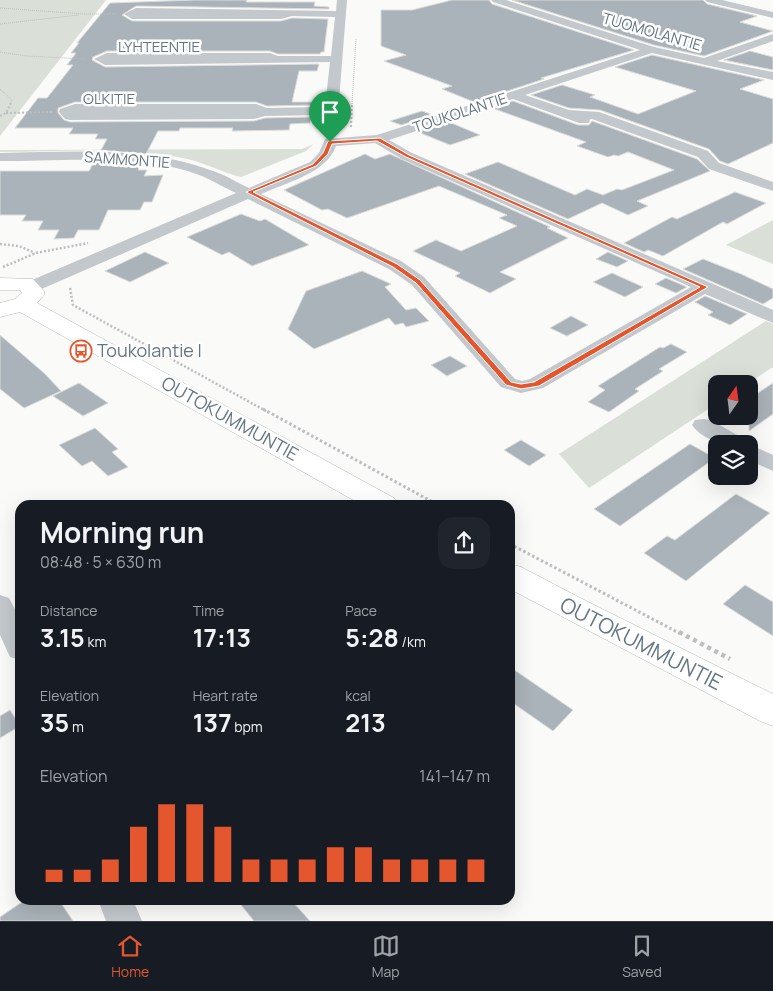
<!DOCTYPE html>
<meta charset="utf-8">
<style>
:root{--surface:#171b24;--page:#20242c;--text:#f1f3f6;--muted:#9ea1a6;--line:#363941;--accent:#e4572e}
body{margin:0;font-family:Manrope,sans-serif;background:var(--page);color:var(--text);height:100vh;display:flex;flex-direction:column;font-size:19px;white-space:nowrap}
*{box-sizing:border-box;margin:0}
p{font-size:16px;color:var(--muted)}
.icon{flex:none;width:28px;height:28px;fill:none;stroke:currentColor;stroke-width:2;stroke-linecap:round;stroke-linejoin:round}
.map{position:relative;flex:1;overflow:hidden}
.drawer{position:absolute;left:15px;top:500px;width:500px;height:405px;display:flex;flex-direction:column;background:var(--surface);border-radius:15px;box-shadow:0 5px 20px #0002}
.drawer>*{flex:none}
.needle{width:32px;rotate:14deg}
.controls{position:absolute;left:708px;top:375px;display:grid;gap:10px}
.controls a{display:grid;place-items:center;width:50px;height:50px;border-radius:10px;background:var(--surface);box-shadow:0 5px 20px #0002;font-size:25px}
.pin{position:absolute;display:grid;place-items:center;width:42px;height:42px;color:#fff;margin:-51px -21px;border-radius:50% 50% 50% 0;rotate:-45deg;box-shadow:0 0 5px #0007}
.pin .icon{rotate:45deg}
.round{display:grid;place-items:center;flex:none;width:52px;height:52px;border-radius:15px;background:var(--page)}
.summary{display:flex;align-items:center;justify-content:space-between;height:85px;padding:0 25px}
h1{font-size:28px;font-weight:700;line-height:38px}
.stats{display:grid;grid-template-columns:repeat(3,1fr);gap:8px;height:85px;padding:5px 25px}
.stats div{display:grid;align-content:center}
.stats b{font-size:25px;font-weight:700}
.stats small{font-size:14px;font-weight:400}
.stats p{font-size:14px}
.chart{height:140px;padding:10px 25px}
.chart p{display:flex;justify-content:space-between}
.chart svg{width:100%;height:90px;margin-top:5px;stroke:var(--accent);stroke-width:6}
.dock{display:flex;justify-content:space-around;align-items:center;height:70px;border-top:1px solid var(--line);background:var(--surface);font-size:14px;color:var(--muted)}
.dock a{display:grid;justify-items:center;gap:2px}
.dock .on{color:var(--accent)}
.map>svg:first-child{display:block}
.green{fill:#dadfd7}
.building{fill:#aab3b9;stroke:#dcdcda}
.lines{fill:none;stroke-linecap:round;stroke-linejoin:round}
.major-casing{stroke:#b5babe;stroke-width:1}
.path-far4{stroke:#bbbfc2;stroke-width:1;stroke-dasharray:1 1;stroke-linecap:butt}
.path-far3{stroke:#bbbfc2;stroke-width:2;stroke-dasharray:2 2;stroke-linecap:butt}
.path-far2{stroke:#bbbfc2;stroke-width:2.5;stroke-dasharray:2 2;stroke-linecap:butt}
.path-far1{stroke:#bbbfc2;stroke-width:3;stroke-dasharray:2.5 2.5;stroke-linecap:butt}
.path{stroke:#bbbfc2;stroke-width:4.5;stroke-dasharray:4 4;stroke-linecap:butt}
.minor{fill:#c3c8cc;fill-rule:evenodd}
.major{fill:#fff;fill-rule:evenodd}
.route{fill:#e4572e;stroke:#fff;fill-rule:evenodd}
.labels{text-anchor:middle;stroke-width:5;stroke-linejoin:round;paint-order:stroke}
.far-street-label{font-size:15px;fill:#657683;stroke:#fff}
.poi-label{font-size:18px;fill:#657683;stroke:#fff;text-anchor:start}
.street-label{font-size:18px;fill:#657683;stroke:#fff}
.near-street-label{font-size:21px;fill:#657683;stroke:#fff}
</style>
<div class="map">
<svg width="773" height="921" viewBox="0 0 773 921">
<rect width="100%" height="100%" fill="#fafaf8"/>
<path class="green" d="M0 0H106L0 136Z
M314 144 306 151 241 177C223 173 206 163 187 159 126 146 62 152 0 152V150L302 149Z
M773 220V264L726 245Z
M766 321 773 324V367L747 384H716V404L589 488 559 454Z"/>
<path class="building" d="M194 0H247L246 2H315L314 6 329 7V9L136 6 122 15 132 21H281L292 18 328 19 324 52H321L320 54H278L270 51H107L93 57 92 60 105 67 319 64 317 71H299L292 102H313V105L267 106 256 102H75L58 108V113L64 120 70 122 254 121 265 118 311 117 310 123 290 124 289 130 232 131 233 128H180L179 131H158L146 154 101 150 107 139H95L98 134H69L73 128H15L38 98H47L73 65H67L76 53H71L79 43H77L110 3Z
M452 0H489L492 4 634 50 541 78 544 79 474 102 442 89 452 86 384 61 406 55 381 46V10H412Z
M512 0H703L707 4 757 16 740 22 773 31 704 56 654 45Z
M750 51 773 57V70L724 60Z
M652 55 764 80 740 89 773 99V143L728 164 720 161 709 149 600 110 569 108 531 95 562 85 595 95 590 97 638 114 696 91 615 67Z
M513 101 578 125H589L592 121 697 159 710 171 637 201 648 206 628 215 602 203 568 219 465 174 498 162 575 195 587 189 603 195 617 189 622 190 674 170 628 152 618 156 614 155 608 157 577 146 586 142 492 108Z
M422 111 433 115 401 125 390 121Z
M449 122 480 135 450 145 418 132Z
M365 154 375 159 390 154 550 227 547 228 568 238 500 272 516 279 490 293 455 276 460 273 413 251 436 240 461 251 517 226 499 218 507 215 439 186 347 218 328 209 322 210 284 190Z
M94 162 141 164 138 170H147L144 176 163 175 152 202H144L140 210H108L99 230H78L74 238 54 239 59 230H38L43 221H22L26 215H0V171H89Z
M735 192 766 203 727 224 723 222 663 256 648 250 644 252 624 243 672 217 677 219Z
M241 214 260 221 265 219 309 245 252 266 229 252 222 255 187 237Z
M145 252 169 263 130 282 105 271Z
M608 252 628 261 617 267 596 259Z
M703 259 741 274 773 289V298L763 304 683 269Z
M362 271 391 284 385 287 406 310 416 308 429 321 406 327 403 323 395 325 389 318 314 349 288 329 306 291Z
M612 273 643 287 625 297 593 282Z
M666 278 687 287 676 293 655 284Z
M705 296 747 314 730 325 708 315 713 312 695 302Z
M571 316 588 325 567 336 550 328Z
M0 335 44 373 61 391 24 408 0 389Z
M671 344 687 352 659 369 663 371 635 389 639 391 609 412 588 402 605 390 598 386 660 347 663 348Z
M450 356 467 366 447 376 431 365Z
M79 383 108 403 83 416 53 396Z
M773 383V414L749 431V399Z
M95 428 118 449 112 452 128 467 108 476 92 461 82 466 59 445Z
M521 440 546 455 529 466 504 450Z
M690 444 715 458 620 526 594 509Z
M736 494 770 513 686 581 644 553 667 536 675 540Z
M745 585 773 602V636L723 604Z
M510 667 573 710 553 731 510 701Z
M10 710 20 726 0 738V716Z
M25 900H59L73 921H0V917Z
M237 900H291L310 921H254Z"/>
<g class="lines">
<g class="major-casing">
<path id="major" d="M0 278 33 279 44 291V295L37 303 394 498 398 505H362L20 312 0 317V303L15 299 22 293 20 290H0Z
M510 564 521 567 588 602 773 694V726L760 721 510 589Z"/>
</g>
<path class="path-far4" d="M0 8 85 14H116
M0 24 79 15
M0 52 26 56 86 59
M0 89 12 100 10 104
M352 104 356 38"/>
<path class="path-far3" d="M6 113 52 112
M0 116 6 113 11 103
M351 127 352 103"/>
<path class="path-far2" d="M0 244 19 246 35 253
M3 267 36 253 88 243
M70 288 73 305 266 411"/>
<path class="path-far1" d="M263 409 438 505
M510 544 681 634"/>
<path class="path" d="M679 632 730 659"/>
<path class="minor" d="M337 0H347L337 126 335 129H325L323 126 325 115 265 116 254 119 70 120 65 119 59 112 60 109 75 104H256L267 108 325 107 330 62 105 65 94 59 107 53H270L278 56H331L335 17 292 16 281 19H132L124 14 136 8 336 11Z
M491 0H506L654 47 704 58 773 34V41L717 61 773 72V80L652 53 525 95 569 110 599 112 708 151 719 163 773 182V191L709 169 698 157 592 119H590L589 123H579L513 99 389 140 412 153 773 310V323L705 294 543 388 521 393 501 387 412 285 389 269 248 199 37 291 31 292 25 291 22 287 25 283 236 193C225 188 213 181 202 176 145 153 61 161 0 161V153C69 152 144 146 210 170 224 174 236 182 249 188L310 162 319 153 325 139 377 135 640 50 493 2ZM375 143 402 159 691 287 530 379 522 381 515 379 424 277 401 261 261 194C285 183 327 173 336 146Z
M705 0H722L773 12V18L707 2Z
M703 419 711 420 744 439 747 444C727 444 705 443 692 425L695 420Z
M749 444 773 455V471L749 460Z
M0 595 9 598 20 619V660L10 657 0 635Z
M98 900H133L142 921H106Z"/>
<use href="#major" class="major"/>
</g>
<path class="route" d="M380 138 409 155 708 287 539 386 521 389 506 385 416 283 393 267 246 192 313 164 323 153 328 141ZM377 141 406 157 700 287 534 382 521 384 511 382 420 280 397 264 253 192 316 166 328 154 332 144Z"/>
<defs>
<g id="bus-ring" transform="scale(1.125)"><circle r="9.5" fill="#fff" stroke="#e4572e" stroke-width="1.5"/><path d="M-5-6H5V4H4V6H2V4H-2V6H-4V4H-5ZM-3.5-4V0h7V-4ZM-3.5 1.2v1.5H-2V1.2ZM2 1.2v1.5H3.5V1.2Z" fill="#e4572e"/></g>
</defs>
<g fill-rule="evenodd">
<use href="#bus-ring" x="81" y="351"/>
</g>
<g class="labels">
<g class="far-street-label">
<text transform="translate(652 32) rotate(16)" y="5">TUOMOLANTIE</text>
<text x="159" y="52">LYHTEENTIE</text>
<text x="109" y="104">OLKITIE</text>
<text transform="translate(460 113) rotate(-18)" y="5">TOUKOLANTIE</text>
<text transform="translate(127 160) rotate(4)" y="5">SAMMONTIE</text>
</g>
<g class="poi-label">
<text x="97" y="357">Toukolantie I</text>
</g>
<g class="street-label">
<text transform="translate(230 419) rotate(29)" y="6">OUTOKUMMUNTIE</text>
</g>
<g class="near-street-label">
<text transform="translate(641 644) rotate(27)" y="7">OUTOKUMMUNTIE</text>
</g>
</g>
</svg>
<div class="controls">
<a><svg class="needle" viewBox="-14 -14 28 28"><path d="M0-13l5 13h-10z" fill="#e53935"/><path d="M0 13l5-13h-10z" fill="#9ea1a6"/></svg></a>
<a><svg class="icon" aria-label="layers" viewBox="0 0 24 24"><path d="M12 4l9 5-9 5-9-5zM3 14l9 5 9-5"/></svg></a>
</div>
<div class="pin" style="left:330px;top:142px;background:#1e9e55"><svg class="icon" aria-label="arrive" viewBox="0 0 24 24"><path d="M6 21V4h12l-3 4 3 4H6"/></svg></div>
<section class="drawer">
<div class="summary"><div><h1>Morning run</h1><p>08:48 · 5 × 630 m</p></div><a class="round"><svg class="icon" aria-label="share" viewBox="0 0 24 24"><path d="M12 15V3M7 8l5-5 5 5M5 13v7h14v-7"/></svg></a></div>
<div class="stats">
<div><p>Distance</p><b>3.15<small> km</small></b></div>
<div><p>Time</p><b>17:13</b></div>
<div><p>Pace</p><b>5:28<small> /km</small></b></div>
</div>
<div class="stats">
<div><p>Elevation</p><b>35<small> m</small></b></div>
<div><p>Heart rate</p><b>137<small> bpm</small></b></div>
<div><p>kcal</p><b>213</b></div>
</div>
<div class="chart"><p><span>Elevation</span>141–147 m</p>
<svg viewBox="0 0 160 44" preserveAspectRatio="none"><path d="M5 44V38M15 44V38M25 44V33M35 44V17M45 44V6M55 44V6M65 44V17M75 44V33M85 44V33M95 44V33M105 44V27M115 44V27M125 44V33M135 44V33M145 44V33M155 44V33"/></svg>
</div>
</section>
</div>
<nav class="dock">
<a class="on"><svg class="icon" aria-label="home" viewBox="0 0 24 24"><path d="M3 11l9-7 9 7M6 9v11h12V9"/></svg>Home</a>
<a><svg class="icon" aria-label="map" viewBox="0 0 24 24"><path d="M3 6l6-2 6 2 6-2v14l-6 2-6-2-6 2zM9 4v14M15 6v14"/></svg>Map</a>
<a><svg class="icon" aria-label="saved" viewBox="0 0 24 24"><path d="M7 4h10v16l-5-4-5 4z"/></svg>Saved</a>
</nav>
